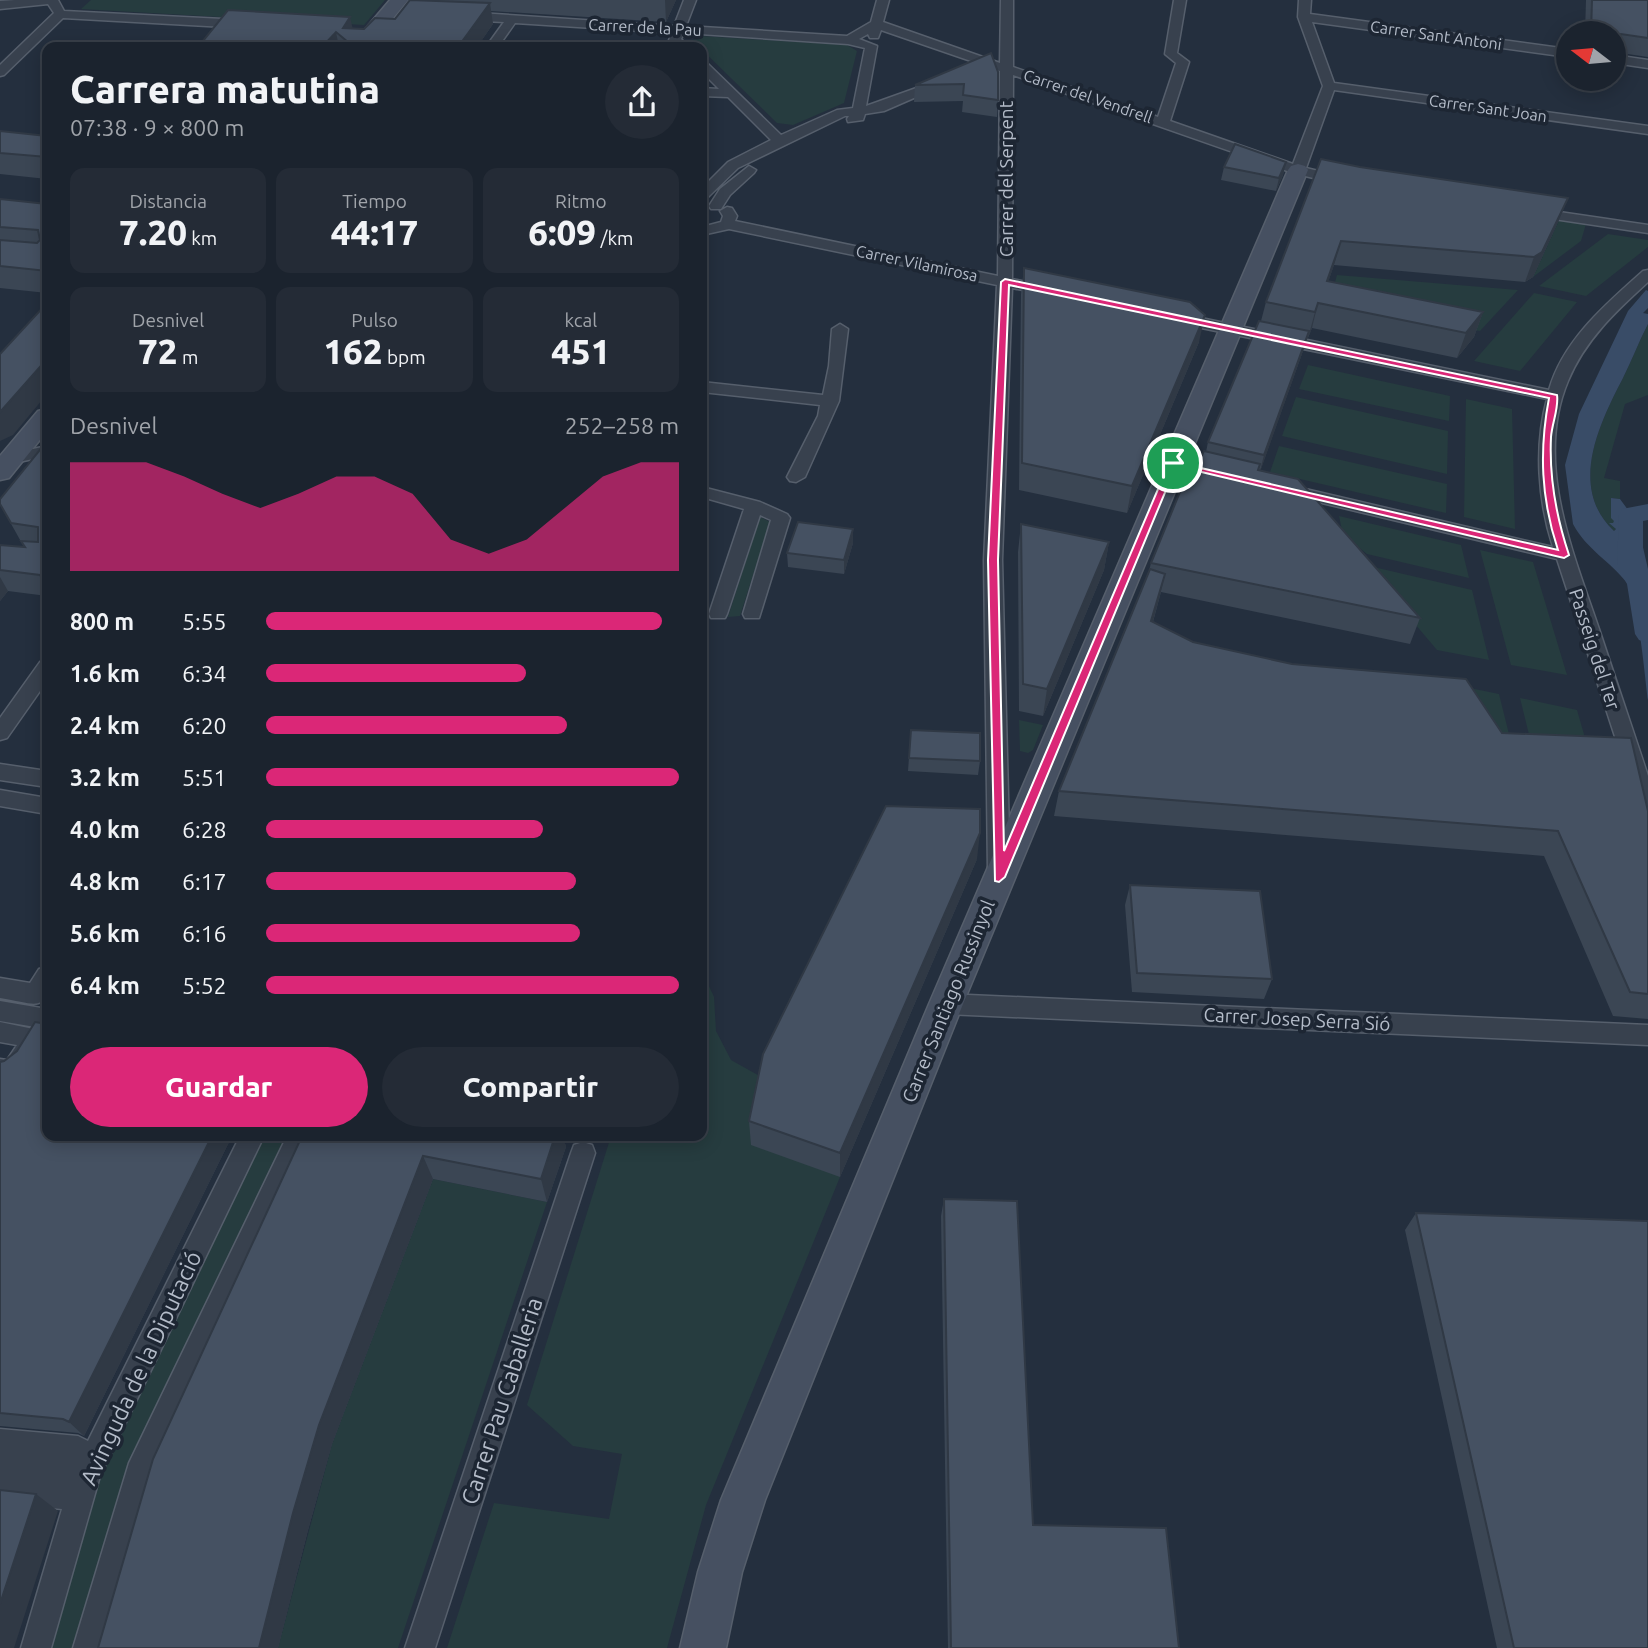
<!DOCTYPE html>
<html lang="es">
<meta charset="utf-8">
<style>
:root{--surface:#1b232e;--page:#242b36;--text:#f1f3f6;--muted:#a0a4aa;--line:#39404a;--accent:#db2777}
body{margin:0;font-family:Ubuntu,sans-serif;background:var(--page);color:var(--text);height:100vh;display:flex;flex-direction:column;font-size:26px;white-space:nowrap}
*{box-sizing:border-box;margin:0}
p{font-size:23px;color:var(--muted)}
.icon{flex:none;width:38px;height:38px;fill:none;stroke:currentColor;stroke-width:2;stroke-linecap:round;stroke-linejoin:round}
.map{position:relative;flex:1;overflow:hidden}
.details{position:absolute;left:42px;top:42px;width:665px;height:1099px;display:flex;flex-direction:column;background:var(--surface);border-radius:14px;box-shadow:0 4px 18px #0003,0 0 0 2px var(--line)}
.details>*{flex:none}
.needle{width:46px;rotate:286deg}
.controls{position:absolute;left:1556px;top:21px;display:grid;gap:14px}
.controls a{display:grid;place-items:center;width:70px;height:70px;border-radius:50%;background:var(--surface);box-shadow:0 4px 18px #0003,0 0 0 2px var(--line);font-size:35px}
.pin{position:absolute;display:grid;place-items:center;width:60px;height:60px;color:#fff;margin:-30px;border:4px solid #fff;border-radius:50%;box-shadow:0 2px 7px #0007}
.round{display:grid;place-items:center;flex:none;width:74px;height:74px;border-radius:37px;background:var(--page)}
.summary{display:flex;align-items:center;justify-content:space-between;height:119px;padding:0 28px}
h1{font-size:38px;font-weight:800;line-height:52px}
.stats{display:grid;grid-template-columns:repeat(3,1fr);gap:10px;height:119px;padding:7px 28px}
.stats div{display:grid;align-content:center;border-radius:14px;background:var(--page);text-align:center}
.stats b{font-size:35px;font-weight:800}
.stats small{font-size:19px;font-weight:400}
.stats p{font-size:19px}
.chart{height:196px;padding:14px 28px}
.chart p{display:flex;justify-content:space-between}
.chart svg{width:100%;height:126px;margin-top:7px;fill:var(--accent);opacity:.7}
.button{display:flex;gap:14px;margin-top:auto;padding:14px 28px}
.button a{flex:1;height:80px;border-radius:42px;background:var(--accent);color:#fff;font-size:28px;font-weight:800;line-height:80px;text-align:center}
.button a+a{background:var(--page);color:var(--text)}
ul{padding:0 28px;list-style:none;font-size:23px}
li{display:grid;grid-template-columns:112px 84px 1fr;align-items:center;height:52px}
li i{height:18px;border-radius:9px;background:var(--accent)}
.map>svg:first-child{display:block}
.green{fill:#263c3f}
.water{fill:#394c67}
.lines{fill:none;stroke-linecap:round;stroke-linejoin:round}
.canal{fill:#394c67;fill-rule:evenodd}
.street-casing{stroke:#565f6c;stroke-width:3}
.secondary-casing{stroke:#565f6c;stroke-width:3}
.street{fill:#38414e;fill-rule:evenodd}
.secondary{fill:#465061;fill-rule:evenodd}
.wall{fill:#3b4654}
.shaded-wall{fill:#303945}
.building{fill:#455162;stroke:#303945;stroke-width:2}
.route{fill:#db2777;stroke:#fff;stroke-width:2;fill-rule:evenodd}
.labels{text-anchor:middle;stroke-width:7;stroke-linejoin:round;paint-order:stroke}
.far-street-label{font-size:16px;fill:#b4bcc9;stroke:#1d2633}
.street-label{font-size:19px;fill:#b4bcc9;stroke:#1d2633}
.near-street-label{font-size:23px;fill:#b4bcc9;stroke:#1d2633}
</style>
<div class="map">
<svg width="1648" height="1648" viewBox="0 0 1648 1648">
<rect width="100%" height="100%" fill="#242f3e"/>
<path class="green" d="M91 0H385L364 25 81 9Z
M700 36 847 45 857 51 844 103 793 125 777 123 693 41Z
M1559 220 1586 224 1581 241 1533 277Z
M1608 234 1648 240V247L1586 296 1539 286Z
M1337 275 1518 290 1480 331 1330 300Z
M1534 293 1577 302 1520 371 1474 361Z
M1648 324V395L1625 404 1604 478 1620 481V499L1611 498 1616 529 1614 531C1568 488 1599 424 1623 378 1632 360 1639 341 1648 324Z
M1308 365 1450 396 1449 421 1299 389Z
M1296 397 1448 431 1447 474 1282 436Z
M1466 399 1512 409 1515 529 1464 517Z
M1279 446 1447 484 1446 513 1270 472Z
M1339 516 1461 545 1469 578 1367 554 1343 535Z
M760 517 770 522 740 616 728 617Z
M1480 550 1533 562 1567 675 1511 665Z
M1365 565 1472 590 1489 660 1437 650Z
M1465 687 1499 694 1510 738 1496 735Z
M1520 698 1577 710 1592 762 1535 759Z
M1019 720 1043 725 1033 750 1028 753 1020 751Z
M702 971 714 997 716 1031 731 1060 765 1079 840 1177 706 1505 667 1648H447L494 1503 609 1519 622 1454 573 1446 527 1405 611 1136H702Z
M263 1136H288L128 1471 76 1648H48L100 1474Z
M433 1179 547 1202 398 1648H278L332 1444Z"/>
<path class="water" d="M1646 290 1648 291V308L1643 313 1648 314V324C1639 341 1632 360 1623 378 1599 424 1568 488 1614 531L1616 529 1609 523H1613L1614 521 1611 518V498L1620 499 1642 529 1639 530 1648 569V700C1645 678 1638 596 1627 583 1610 561 1586 549 1573 524L1565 465 1579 414 1628 311Z"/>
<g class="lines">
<path class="canal" d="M1648 504V520L1643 521V565L1648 575V643L1639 640 1635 634 1627 584 1617 565 1619 515 1622 509Z"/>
<g class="street-casing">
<path id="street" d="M15 0H58L64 11 243 20 249 24 243 28 63 18 4 75 0 76V65L54 13 48 4 0 9V1Z
M684 0H696L686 26 847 36 871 22 877 0H889L883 22 1000 63 1001 0H1013V67L1158 117 1176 63 1165 54 1174 0H1186L1177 53 1189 62 1170 121 1293 164 1323 86 1298 17 1299 0H1311L1310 14 1568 49V57L1312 22 1334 83 1648 126V134L1334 90 1306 168 1347 178V184L1342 185 1293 173 1013 75 1012 279 1055 288 1057 291 1050 295 1012 288 1002 560 1010 872 1007 878 999 880 991 878 988 872 984 560 997 285 729 229 702 235V227L721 222 723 216 720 211 727 207 732 208 737 216 735 221 998 276 1000 71 881 30 878 38H870L868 34 859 39 877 46 866 106 936 81H944L946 84 884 111 865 114 863 120 848 122 847 119 849 116H845L738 168 707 198 702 199V188L728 162 771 140 728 97 702 96V88L719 89 702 72V61L706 62 781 135 837 110 853 108 865 48 848 44 684 33 681 39 689 47H676L669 40 672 33 515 23 498 47H486L504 22 464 20 458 16 464 12 674 26Z
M1614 55 1648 60V68L1614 63Z
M749 166 756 170 754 173 730 195 721 209H711L709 206 720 189Z
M1532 208 1648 225V233L1527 215V209Z
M1648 270V282C1616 311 1585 340 1568 381 1534 462 1573 552 1599 629 1615 678 1632 727 1648 776V815L1641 813 1638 807 1557 559 1284 494 1275 489 1284 484 1553 547C1538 501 1534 446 1547 399L1177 323 1169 318 1177 313 1549 390C1563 340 1606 304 1643 271Z
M840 324 848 329 839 401 805 477 796 482 790 481 787 477 818 416 820 405 702 392V382L823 395 829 366 832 329Z
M47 446V456L0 466V456Z
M702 487 760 502 787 514 790 518 759 618H745L743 614 771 520 760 515 727 614 725 618H711L709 614 744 509 702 497Z
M47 660V681L7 738 0 740V718L40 662Z
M0 764 47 771V787L0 780Z
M0 790 47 798V814L0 806Z
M47 967C47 1014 42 1005 0 998V978L30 983 39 969Z
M946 994 1648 1025V1045L946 1014 938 1011 934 1004 938 997Z
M0 1001 47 1009V1029L0 1021Z
M0 1022 43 1031 47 1038C36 1060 26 1083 0 1079V1059L7 1060 17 1045 0 1042Z
M240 1136H264L100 1476 51 1648H21L62 1509 0 1503V1429L78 1436 88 1441Z
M287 1136H311L152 1476 103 1648H73L129 1463Z
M583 1142 592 1145 595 1153 435 1648H405L571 1153 574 1145Z"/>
</g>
<g class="secondary-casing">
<path id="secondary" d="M390 0H408L369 47H350Z
M1298 164 1305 166 1308 170 963 1004 765 1500 742 1572 726 1648H680L698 1572 721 1500 929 1004 1288 170 1291 166Z
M47 409V431L9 478 0 480V456L38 411Z"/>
</g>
<use href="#street" class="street"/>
<use href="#secondary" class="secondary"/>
</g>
<path class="wall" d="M410 0H676L666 22 491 11 493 24 477 47H198L352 28 364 29 395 19Z
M1586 0H1648V57L1614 52V54V33H1585Z
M991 53 998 100 997 117 962 112 963 101 914 102 915 85Z
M0 131 47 136V179L0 174Z
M1286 162 1283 175 1276 191 1221 180 1224 167Z
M1360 167 1568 198 1558 222 1533 277 1525 282 1334 265 1328 282 1483 312 1474 337 1457 358 1312 328 1308 338 1307 337 1303 351 1260 471 1420 618 1410 644 1161 592 1153 622 1193 642 1502 733 1648 811V1019L1613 1016 1544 856 1054 816 1059 791 1149 571 1151 563 1201 457 1206 452 1208 442 1261 321 1266 302Z
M0 199 47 204V293L0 288Z
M1024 268 1199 342 1127 513 1019 490 1021 294Z
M47 444V596L8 591 0 601V545L24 547 0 504Z
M1021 524 1109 542 1104 570 1043 716 1019 711 1018 552Z
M853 543 844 574 788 567 787 553Z
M911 730 980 761 978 775 908 771Z
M977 859 840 1177 751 1145 749 1121Z
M1130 885 1272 979 1264 999 1132 992 1125 905Z
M0 1062 47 1136H232L84 1436 78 1433 0 1426Z
M302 1136H563L566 1147 547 1202 433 1179 332 1444 308 1530 278 1648H98Z
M944 1199 1033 1525 1179 1648H948L941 1216Z
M1416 1213 1648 1648H1497L1405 1230Z"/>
<path class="shaded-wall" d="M665 0H676L666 22Z
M490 3 493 24 477 47H458Z
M350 17 355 38 343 28Z
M336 32 339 47H322Z
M1286 162 1283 175 1276 191 1279 178Z
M1568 198 1558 222 1533 277 1525 282 1534 257Z
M1341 241 1334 265 1320 306 1327 281Z
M1318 303 1312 328 1308 338 1315 312Z
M1483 312 1474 337 1457 358 1466 333Z
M1205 315 1199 342 1127 513 1132 486Z
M1309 331 1303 351 1259 475 1264 455Z
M47 359V394L13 435 0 441V412Z
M853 529V543L844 574V560Z
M1109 542 1104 570 1043 716 1047 689Z
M47 571V588L42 578Z
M1165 574 1159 599 1146 647 1151 621Z
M0 577 8 591 0 601Z
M980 833 977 859 840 1177V1153Z
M212 1136H232L84 1436 69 1422Z
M555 1136H563L566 1147 547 1202 541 1179Z
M423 1156 433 1179 332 1444 308 1530 278 1648H259L293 1513 319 1425Z
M36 1494 58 1511 14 1648H0V1604Z"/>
<path class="building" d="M410 0 490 3 458 47H354L336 32 322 47H198L228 10 350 17 343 28 364 29 375 18 395 19Z
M1592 0H1648V38L1621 34 1618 38 1614 37V33H1591Z
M991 53 998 72V100L963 95 964 84 915 85Z
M0 131 47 136V157L0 153Z
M1235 144 1286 162 1279 178 1224 167Z
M1321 159 1360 167 1568 198 1542 252 1534 257 1341 241 1327 281 1483 312 1466 333 1318 303 1315 312 1266 302Z
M0 199 47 204V271L0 266V240L37 243 40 240 38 230 0 227Z
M1024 268 1190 302 1205 315 1132 486 1022 463Z
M47 303V359L0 412V354Z
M1259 321 1309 331 1264 455 1208 442Z
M47 444V571L42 578 40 575 0 570V545L25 547 21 541 38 542V527L11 523 0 504V499L43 446Z
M1204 451 1260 464 1258 470 1298 479 1420 618 1151 563 1195 455 1201 457Z
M798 522 853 529 844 560 787 553Z
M1021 524 1109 542 1047 689 1023 684Z
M1150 569 1165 574 1151 621 1193 642 1292 664 1466 679 1502 733 1631 738 1648 811V994L1630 992 1558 831 1059 791Z
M911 730 980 733V761L909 758Z
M886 806 980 809V833L840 1153 749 1121 763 1054Z
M1130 885 1260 891 1272 979 1137 973Z
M35 1022 47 1024V1136H212L69 1422 63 1419 0 1413V1062L4 1061 17 1051Z
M302 1136H555L541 1179 423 1156 319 1425 293 1513 259 1648H98L153 1459Z
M944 1199 1017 1201 1033 1525 1166 1528 1179 1648H951Z
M1416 1213 1648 1221V1648H1514Z
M0 1490 36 1494 0 1604Z"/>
<path class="route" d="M1005 279 1557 395C1559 408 1552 423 1551 437 1549 478 1556 516 1569 555L1564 558 1176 466 1005 877 999 882 995 881 988 560 1001 282ZM1009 285 1549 398C1539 451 1541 499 1558 550L1170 461 1004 851 998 560Z"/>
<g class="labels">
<g class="far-street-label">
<text transform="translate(645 27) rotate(3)" y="6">Carrer de la Pau</text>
<text transform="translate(1436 35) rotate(8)" y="6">Carrer Sant Antoni</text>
<text transform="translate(1088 96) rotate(19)" y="6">Carrer del Vendrell</text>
<text transform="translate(1488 108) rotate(8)" y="6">Carrer Sant Joan</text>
<text transform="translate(917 263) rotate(12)" y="6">Carrer Vilamirosa</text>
</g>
<g class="street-label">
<text transform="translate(1006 179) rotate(-90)" y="7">Carrer del Serpent</text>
<text transform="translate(1595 649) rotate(72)" y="7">Passeig del Ter</text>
<text transform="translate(948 1001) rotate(-68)" y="7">Carrer Santiago Russinyol</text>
<text transform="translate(1297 1019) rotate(3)" y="7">Carrer Josep Serra Sió</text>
</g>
<g class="near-street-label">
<text transform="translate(141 1368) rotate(-65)" y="8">Avinguda de la Diputació</text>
<text transform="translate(502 1401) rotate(-72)" y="8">Carrer Pau Caballeria</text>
</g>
</g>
</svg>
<div class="controls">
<a><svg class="needle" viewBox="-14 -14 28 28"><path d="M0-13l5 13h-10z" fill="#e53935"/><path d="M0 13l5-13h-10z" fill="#a0a4aa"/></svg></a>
</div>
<div class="pin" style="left:1173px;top:463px;background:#1e9e55"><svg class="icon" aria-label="arrive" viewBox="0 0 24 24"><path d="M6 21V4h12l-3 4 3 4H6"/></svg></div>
<section class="details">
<div class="summary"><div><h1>Carrera matutina</h1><p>07:38 · 9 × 800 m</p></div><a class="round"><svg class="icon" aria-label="share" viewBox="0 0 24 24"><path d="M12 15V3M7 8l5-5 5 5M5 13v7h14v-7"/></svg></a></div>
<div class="stats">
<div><p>Distancia</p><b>7.20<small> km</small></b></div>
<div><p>Tiempo</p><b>44:17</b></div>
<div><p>Ritmo</p><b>6:09<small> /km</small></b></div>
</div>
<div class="stats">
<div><p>Desnivel</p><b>72<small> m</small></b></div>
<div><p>Pulso</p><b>162<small> bpm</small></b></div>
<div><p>kcal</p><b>451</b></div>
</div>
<div class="chart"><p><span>Desnivel</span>252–258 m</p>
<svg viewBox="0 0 160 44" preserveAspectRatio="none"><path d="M0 44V6L10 6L20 6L30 11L40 17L50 22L60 17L70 11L80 11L90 17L100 33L110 38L120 33L130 22L140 11L150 6L160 6V44z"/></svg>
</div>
<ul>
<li><b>800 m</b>5:55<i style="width:96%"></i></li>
<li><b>1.6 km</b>6:34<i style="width:63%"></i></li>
<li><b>2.4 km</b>6:20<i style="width:73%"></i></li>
<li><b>3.2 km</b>5:51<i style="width:100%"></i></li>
<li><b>4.0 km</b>6:28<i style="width:67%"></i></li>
<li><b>4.8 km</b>6:17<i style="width:75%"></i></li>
<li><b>5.6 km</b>6:16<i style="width:76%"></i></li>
<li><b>6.4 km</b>5:52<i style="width:100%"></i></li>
</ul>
<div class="button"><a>Guardar</a><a>Compartir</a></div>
</section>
</div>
